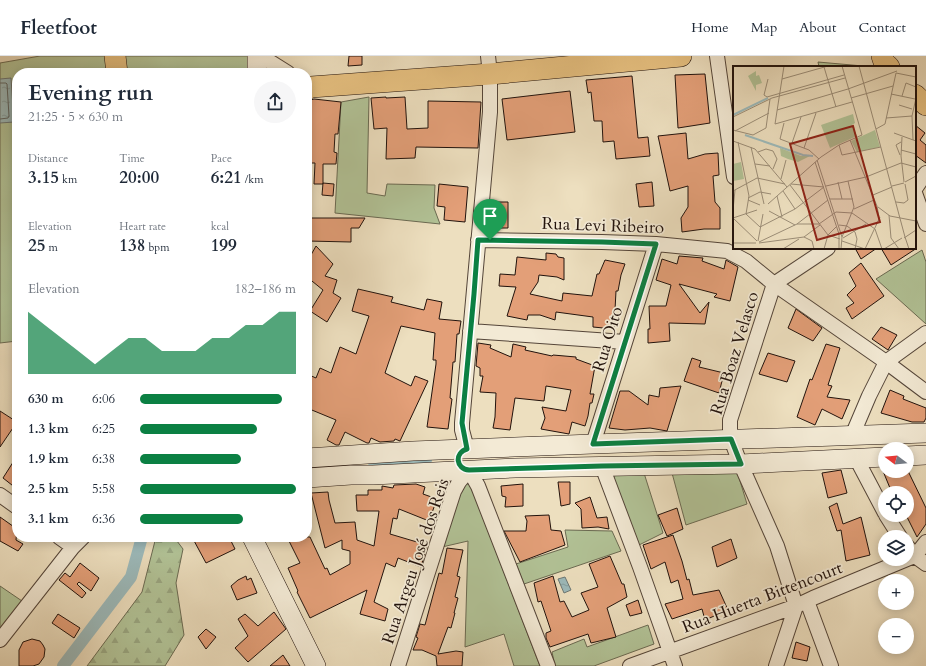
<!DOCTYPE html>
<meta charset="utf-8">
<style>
:root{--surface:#fff;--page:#f6f6f7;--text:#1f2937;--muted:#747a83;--line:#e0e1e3;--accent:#0b8043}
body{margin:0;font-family:Cardo,serif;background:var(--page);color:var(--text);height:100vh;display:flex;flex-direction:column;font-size:15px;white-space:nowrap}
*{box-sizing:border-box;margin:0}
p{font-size:13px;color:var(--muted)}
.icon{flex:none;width:22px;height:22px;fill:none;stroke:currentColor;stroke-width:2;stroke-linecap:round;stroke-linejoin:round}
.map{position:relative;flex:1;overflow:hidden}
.sheet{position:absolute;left:12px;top:12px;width:300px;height:474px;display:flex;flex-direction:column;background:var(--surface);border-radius:16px;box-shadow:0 2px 10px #0003}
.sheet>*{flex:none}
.needle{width:26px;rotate:286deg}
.tools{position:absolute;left:878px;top:386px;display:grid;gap:8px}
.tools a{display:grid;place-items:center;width:36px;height:36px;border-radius:50%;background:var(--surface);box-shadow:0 2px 10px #0003;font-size:20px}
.pin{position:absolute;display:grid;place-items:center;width:34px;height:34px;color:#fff;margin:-41px -17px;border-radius:50% 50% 50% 0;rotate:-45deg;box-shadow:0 0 4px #0007}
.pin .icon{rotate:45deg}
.round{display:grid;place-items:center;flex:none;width:42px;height:42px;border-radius:21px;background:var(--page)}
.head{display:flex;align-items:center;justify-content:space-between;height:68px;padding:0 16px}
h1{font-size:22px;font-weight:600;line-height:30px}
.metrics{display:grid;grid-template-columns:repeat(3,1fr);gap:6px;height:68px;padding:4px 16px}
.metrics div{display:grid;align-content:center}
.metrics b{font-size:17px;font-weight:600}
.metrics small{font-size:11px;font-weight:400}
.metrics p{font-size:11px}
.chart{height:112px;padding:8px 16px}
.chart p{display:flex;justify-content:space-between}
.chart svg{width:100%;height:72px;margin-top:4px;fill:var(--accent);opacity:.7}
ul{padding:0 16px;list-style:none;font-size:13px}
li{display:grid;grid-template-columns:64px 48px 1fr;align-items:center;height:30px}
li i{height:10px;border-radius:5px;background:var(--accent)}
header{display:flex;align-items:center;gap:24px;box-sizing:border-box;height:56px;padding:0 20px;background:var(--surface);border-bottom:1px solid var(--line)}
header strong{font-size:19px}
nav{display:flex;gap:22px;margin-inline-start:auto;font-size:14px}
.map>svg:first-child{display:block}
.green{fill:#b2c397;stroke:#6a6a52}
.forest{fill:url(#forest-firs);stroke:#6a6a52}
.water{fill:url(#water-ripples);stroke:#6b7775}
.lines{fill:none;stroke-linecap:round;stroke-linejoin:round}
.shore{stroke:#5e6664;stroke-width:1}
.canal{stroke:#9cbabb;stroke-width:12}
.building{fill:#e39f78;stroke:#21120c}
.street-casing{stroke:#544539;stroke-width:16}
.secondary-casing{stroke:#21120c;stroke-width:20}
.primary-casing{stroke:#21120c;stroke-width:22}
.street{stroke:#f3ead5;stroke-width:14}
.secondary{stroke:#f3ead5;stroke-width:19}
.primary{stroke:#e6c080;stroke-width:21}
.route-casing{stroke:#fff;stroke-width:8}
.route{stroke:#0b8043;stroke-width:5}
.labels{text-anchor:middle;stroke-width:3.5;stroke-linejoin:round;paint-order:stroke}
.street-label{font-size:17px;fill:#21120c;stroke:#f3ead5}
.inset-river{fill:none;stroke:#9cbabb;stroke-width:2}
.inset-road{fill:none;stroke:#9b8d77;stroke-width:1}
.view{fill:#8f2418;fill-opacity:0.15;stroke:#8f2418;stroke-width:2}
.inset-edge{fill:none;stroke:#21120c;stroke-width:2}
</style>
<header>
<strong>Fleetfoot</strong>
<nav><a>Home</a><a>Map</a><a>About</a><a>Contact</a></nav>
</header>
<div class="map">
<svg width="926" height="610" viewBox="0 0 926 610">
<defs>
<pattern id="forest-firs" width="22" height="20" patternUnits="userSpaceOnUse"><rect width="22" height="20" fill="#b2c397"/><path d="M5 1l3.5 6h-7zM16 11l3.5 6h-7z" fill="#99a681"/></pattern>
<pattern id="water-ripples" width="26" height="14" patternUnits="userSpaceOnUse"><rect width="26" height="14" fill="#9cbabb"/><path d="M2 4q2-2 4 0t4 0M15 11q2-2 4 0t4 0" fill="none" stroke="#869fa0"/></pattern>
</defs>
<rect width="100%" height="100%" fill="#eddfbf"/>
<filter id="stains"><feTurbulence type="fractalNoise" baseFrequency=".005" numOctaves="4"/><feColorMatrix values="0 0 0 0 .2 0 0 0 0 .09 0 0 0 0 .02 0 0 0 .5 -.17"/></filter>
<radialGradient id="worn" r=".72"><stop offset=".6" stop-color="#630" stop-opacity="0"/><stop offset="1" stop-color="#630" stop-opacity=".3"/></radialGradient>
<path class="green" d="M40 0H105L107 17H17V285L0 287V7Z
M122 0H251V17H124Z
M369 41 367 137 385 140 387 128 435 129 434 152 440 168 335 157 341 46Z
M922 194 926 206V268L876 223Z
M737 415 747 448 686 469 672 417Z
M644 417 663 477 639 489 611 420Z
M462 428H470L540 610H514L504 578 465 591 468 485 442 491Z
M565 474 612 475 621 495 524 528 516 508 568 491Z
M0 530 22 545 0 578Z
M648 569 654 588 594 610H555L552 596 584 583 587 591Z"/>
<path class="forest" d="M818 6 863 10 864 11H819Z
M156 481H174L183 493 176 527 184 579 165 610H87L142 536Z"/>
<path class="water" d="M11 22 14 66 0 67V23Z
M565 521 571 534 564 537 558 523Z"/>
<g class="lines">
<path class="shore" d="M0 27H6L7 28 9 60 8 62 0 63"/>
<path class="canal" d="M374 407 426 404
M63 610 131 521 142 481"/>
</g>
<path class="building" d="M349 0H362V9L348 10Z
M705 18 710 67 678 72 675 19Z
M632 20 638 82 648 81 650 100 616 103 614 85 603 86 602 65H594L591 36 588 37 586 24Z
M570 35 575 76 507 84 502 43Z
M386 41V42L405 41 407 73 428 72V45L481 46 478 92 416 91 415 102 386 103 387 72 374 73 371 42Z
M314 43 341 46 338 78H335L334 96 337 97 336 108H323V128H314L315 107H307V45Z
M915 69 925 77 920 84 926 89V107L915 99Z
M686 77 688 103 705 98 718 97 719 119 713 120 715 146 720 152V173H704L682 176 681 162 688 151V130L670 135 658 80Z
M652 126 654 150 639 151 636 128Z
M323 127 334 128 333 140 322 139Z
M439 128 468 131 465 166 444 164 445 151 437 150Z
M491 146H508V172H491Z
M307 162H365L359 172H351V186L307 185Z
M316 190 333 208 325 220 337 224 333 237 341 242 327 266 310 255 323 234 307 221V206Z
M855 192H877L861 203Z
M881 192H917L891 209Z
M546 197 556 198 558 201 564 202V224L557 221 539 219 538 226 530 238 562 245 563 237 592 240 597 218H599L605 204 625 208 621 219 618 235H616L614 273 593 271V261L556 256 555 264 540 259H528L527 264 507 260 516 231 499 230 500 218 515 219 517 201 546 204Z
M679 200 703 202 702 205 724 213 726 204 738 211 730 245 714 241 717 238 679 228 700 257 709 246 705 268 669 267 670 285 648 287V273H650L649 250H666L671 229 656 224 662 203 677 208Z
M861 207 884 240 852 263 846 252 854 247 847 239 856 230 849 217Z
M358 233 393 241 391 246 424 254 427 243 442 246 439 263 461 265 459 278H457L455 306H453L450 342 452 343 448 373 427 371 436 308V304H433L435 277 401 270 385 317 411 330 415 320 428 325 400 385 395 383 394 385 380 386 371 382 369 387H367L345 376 339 389H336L327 384 336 364 307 352V318L316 322 320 312 331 317 340 291 356 298 369 260 352 255Z
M796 253 822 272 813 285 788 272Z
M881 271 897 279 888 294 872 283Z
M478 287 491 289 490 292 511 301 513 288 526 291 525 294 552 300 553 299 576 301V303L595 310 590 338H594L592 347H590L588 360 585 370 572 366 569 378 541 373 545 362 542 351 566 355 571 334 546 330 544 345 515 342 510 374 493 372 495 361 496 337 480 336 483 320H480V312L476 310Z
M826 288 840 292 828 329 832 330 827 341 850 344 842 363 822 353 815 369 797 361 810 323 812 324Z
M768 297 795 305 787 326 759 318Z
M692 302 701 305 699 311 724 317 719 337 684 325Z
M681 330 667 375 650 372 625 374 609 372 620 335H629L648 349 649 339 659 341 660 332Z
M890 334 904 340 903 343 926 352V362L924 366H912L881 357Z
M0 355 17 366 0 391Z
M17 400V433L3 422Z
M841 414 847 437 828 442 822 417Z
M883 415H908L926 452V468L917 481 907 461V437H892Z
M558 426H570V448L561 450Z
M416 428 425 431 423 438 437 443 429 465 399 453 397 463 393 462 390 478 427 489 421 511 398 502 395 511 386 507 374 546 388 553 385 565 360 558 367 534 310 562 297 536 298 535 288 512 300 507 287 481H310L325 513 327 512 330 519 350 508V495L342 493V484L325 492 311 437 328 436 329 444 335 467 355 466 357 484 374 490 379 455H357L356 439H368V434H382V430L393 432 394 429Z
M523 428V450L505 451 506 441 502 440 501 430Z
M590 441 597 462 607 461 609 473 598 471 582 472 581 453 575 447Z
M837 447 843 468 861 461 870 499 846 505 841 474 837 475 829 451Z
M677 452 683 473 667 480 658 459Z
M549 459 551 474 561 475 565 489 520 506 504 475H526L527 465 525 460Z
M0 461 17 473 16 484 23 488 18 495 0 485Z
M673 479 682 505 687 524 689 523 693 539 719 534 728 554 705 564 702 553 672 563 665 548 683 543 678 524 671 527 665 506 651 513 643 489Z
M192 481H229L235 493 206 507Z
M731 483 737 502 717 511 712 491Z
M447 492 463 494 457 520 460 521 455 541 458 542 454 557H455L451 572 448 571 438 598 456 595 463 596 462 610H437L436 600 422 594H413L418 582 416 581 420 568 425 569 439 517 442 518Z
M610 500 622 528H624L627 541 607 552 616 581 591 587 588 578 550 591 546 582V577L551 575 541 545 538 546 534 527 553 520 560 546 564 545 572 561 589 554 581 537 598 531 589 508Z
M80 507 99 522 91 535 79 526 77 528 86 537 82 542 59 524 65 517 70 521Z
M246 520 247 524 251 522 257 537 237 544 231 530 238 524Z
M638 544 642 557 630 560 626 549Z
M274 556 286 573 248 606 235 592 248 580 238 563 245 558 258 570Z
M58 558 80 572 74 582 52 567Z
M206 573 216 581 206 593 198 581Z
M32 583 40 585 43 589 45 593 44 601 39 608 33 610H19V594L23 586Z
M796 586 810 591 807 605 792 602Z
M283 599 290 610H270Z"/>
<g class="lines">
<g class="street-casing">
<path id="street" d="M261 0 288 17
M717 0 734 121
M915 133 926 117
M915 137 926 168
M478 184 602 186 656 188 727 195 746 205 774 228 886 306 926 336
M470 275 625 286
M852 380 869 340 886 306 926 277
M593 388 656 188
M467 393 462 374V367L490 56V18L488 0
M856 402 885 457
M602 410 640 511 675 610
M0 439 17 451
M886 459 900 481
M59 481 73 491
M907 490 915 500 926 508
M907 503 915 500 926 486
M807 545 831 610
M0 584 73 491 83 481
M398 610 454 435 459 426 469 414 478 430 548 610
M630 610 796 550 813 542 907 503
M776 610 796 550 777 490 738 402 731 383 730 373V364L774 228 828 192"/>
</g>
<g class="secondary-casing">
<path id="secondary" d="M257 17V0
M907 400 926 399
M307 402 413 395 593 388 926 377
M307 422 351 419H373L515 412 741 408 885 401
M252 481 316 610"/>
</g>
<g class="primary-casing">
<path id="primary" d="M115 0 117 17
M882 0 884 6 889 11
M307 33 311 31 490 18 681 0
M915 39 926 49"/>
</g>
<use href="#street" class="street"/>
<use href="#secondary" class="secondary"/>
<use href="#primary" class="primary"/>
</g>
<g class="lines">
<g class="route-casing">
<path id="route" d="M478 184 602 186 656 188 593 388 731 383 741 408 602 410 469 414C456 413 454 397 467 393L462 367 474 238Z"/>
</g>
<use href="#route" class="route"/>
</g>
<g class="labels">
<g class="street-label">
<text transform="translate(603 169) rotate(2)" y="6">Rua Levi Ribeiro</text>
<text transform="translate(607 283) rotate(-73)" y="6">Rua Oito</text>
<text transform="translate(734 297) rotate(-73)" y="6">Rua Boaz Velasco</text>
<text transform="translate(415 505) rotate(-71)" y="6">Rua Argeu José dos Reis</text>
<text transform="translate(762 541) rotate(-21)" y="6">Rua Huerta Bittencourt</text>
</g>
</g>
<g transform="translate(733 10)">
<rect width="183" height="183" fill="#eddfbf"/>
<path d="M23 5V10L26 9 29 17 23 19V25L15 10ZM120 48 122 57 119 59 124 70 97 82 88 59ZM142 64 147 81 124 86 118 75ZM8 96 11 113 0 115V98Z" fill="#b2c397"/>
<path d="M47 82 68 90H77L65 96 55 93 48 90Z" fill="#b2c397"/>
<path class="inset-river" d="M0 49 35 32M12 69 70 89 80 90"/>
<path class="inset-road" d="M51 0 42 58 119 36M109 0 129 69 106 79 109 89 148 81M126 0 172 171M91 1 103 41M49 13 95 0M115 23 164 5M158 28 182 33M31 29 34 31 111 9M31 29 35 13M169 30 173 17 183 21M118 32 160 20M166 39 179 43M44 44 115 23M0 51 39 32 112 12M153 52 179 50M51 57 47 73 76 84 86 93M143 63 152 58 163 7 183 11M0 64 20 69 33 62 37 33M2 65 36 47M161 67 183 75M169 71 168 90 171 116M117 74 144 140 146 151M180 74 179 50 183 32M0 75 22 83 54 121M5 76 16 130 13 148 27 161 62 143 91 121M59 77 68 51M18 81 31 138M71 82 83 47M168 84 183 88M25 86 33 83 40 85 44 93 40 103M167 89 163 79 168 76M84 94 109 171 108 183M82 96 106 168V183M22 98 37 100M48 113 53 94M105 116 109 133M172 116 183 110M58 118 91 121M57 119 95 169 107 173M93 120 133 111 168 97 183 101M159 120 171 117M0 125 24 112 52 118M50 125 62 143M140 129 159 121M44 130 49 151M15 132 27 126 38 128M97 133H120M15 134 27 139M163 136 171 137 175 134 172 118M35 138 88 91 106 79M145 141 157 150 183 155M121 143 141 134M0 144 2 124M36 145 62 159M156 149 158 172 166 183M0 152 24 175M0 152 24 144M64 158H86L103 146 119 147 142 163 149 183M106 159 114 160 122 166 124 173 122 183M71 171 87 159M109 171 121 141 115 115M172 171 176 183M110 172 133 158M171 172 183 164M25 175 30 148M109 175 132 183M26 176 64 158 95 134M0 177H23M26 177 71 171 79 175 81 183M50 183 66 173M91 183 95 169 104 160M132 183 147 151M151 183 169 172"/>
<path class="view" d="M120 60 147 156 84 174 57 78Z"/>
<rect width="183" height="183" class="inset-edge"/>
</g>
<rect width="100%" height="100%" filter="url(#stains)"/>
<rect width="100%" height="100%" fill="url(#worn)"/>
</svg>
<div class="tools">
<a><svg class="needle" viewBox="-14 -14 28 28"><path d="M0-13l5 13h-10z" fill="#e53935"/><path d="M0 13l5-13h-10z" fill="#747a83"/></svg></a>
<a><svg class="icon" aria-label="locate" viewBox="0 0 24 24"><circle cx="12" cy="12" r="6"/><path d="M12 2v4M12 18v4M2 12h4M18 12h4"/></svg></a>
<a><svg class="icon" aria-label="layers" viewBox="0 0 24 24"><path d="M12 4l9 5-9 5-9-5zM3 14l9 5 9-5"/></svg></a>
<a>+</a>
<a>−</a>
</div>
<div class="pin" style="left:490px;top:184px;background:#1e9e55"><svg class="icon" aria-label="arrive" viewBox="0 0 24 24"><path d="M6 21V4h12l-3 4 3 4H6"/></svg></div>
<section class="sheet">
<div class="head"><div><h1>Evening run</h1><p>21:25 · 5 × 630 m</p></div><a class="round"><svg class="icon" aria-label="share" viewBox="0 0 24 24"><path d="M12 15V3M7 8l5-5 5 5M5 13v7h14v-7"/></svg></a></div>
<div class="metrics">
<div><p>Distance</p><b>3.15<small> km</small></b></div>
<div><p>Time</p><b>20:00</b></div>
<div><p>Pace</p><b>6:21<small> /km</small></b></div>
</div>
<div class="metrics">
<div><p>Elevation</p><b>25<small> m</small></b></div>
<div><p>Heart rate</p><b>138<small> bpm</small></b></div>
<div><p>kcal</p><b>199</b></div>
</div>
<div class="chart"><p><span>Elevation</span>182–186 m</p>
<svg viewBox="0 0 160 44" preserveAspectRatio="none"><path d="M0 44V6L10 14L20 22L30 30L40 38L50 30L60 22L70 22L80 30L90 30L100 30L110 22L120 22L130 14L140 14L150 6L160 6V44z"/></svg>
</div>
<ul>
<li><b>630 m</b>6:06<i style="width:91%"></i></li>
<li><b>1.3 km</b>6:25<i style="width:75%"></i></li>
<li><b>1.9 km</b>6:38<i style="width:65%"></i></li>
<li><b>2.5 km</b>5:58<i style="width:100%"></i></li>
<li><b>3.1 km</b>6:36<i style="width:66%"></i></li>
</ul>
</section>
</div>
